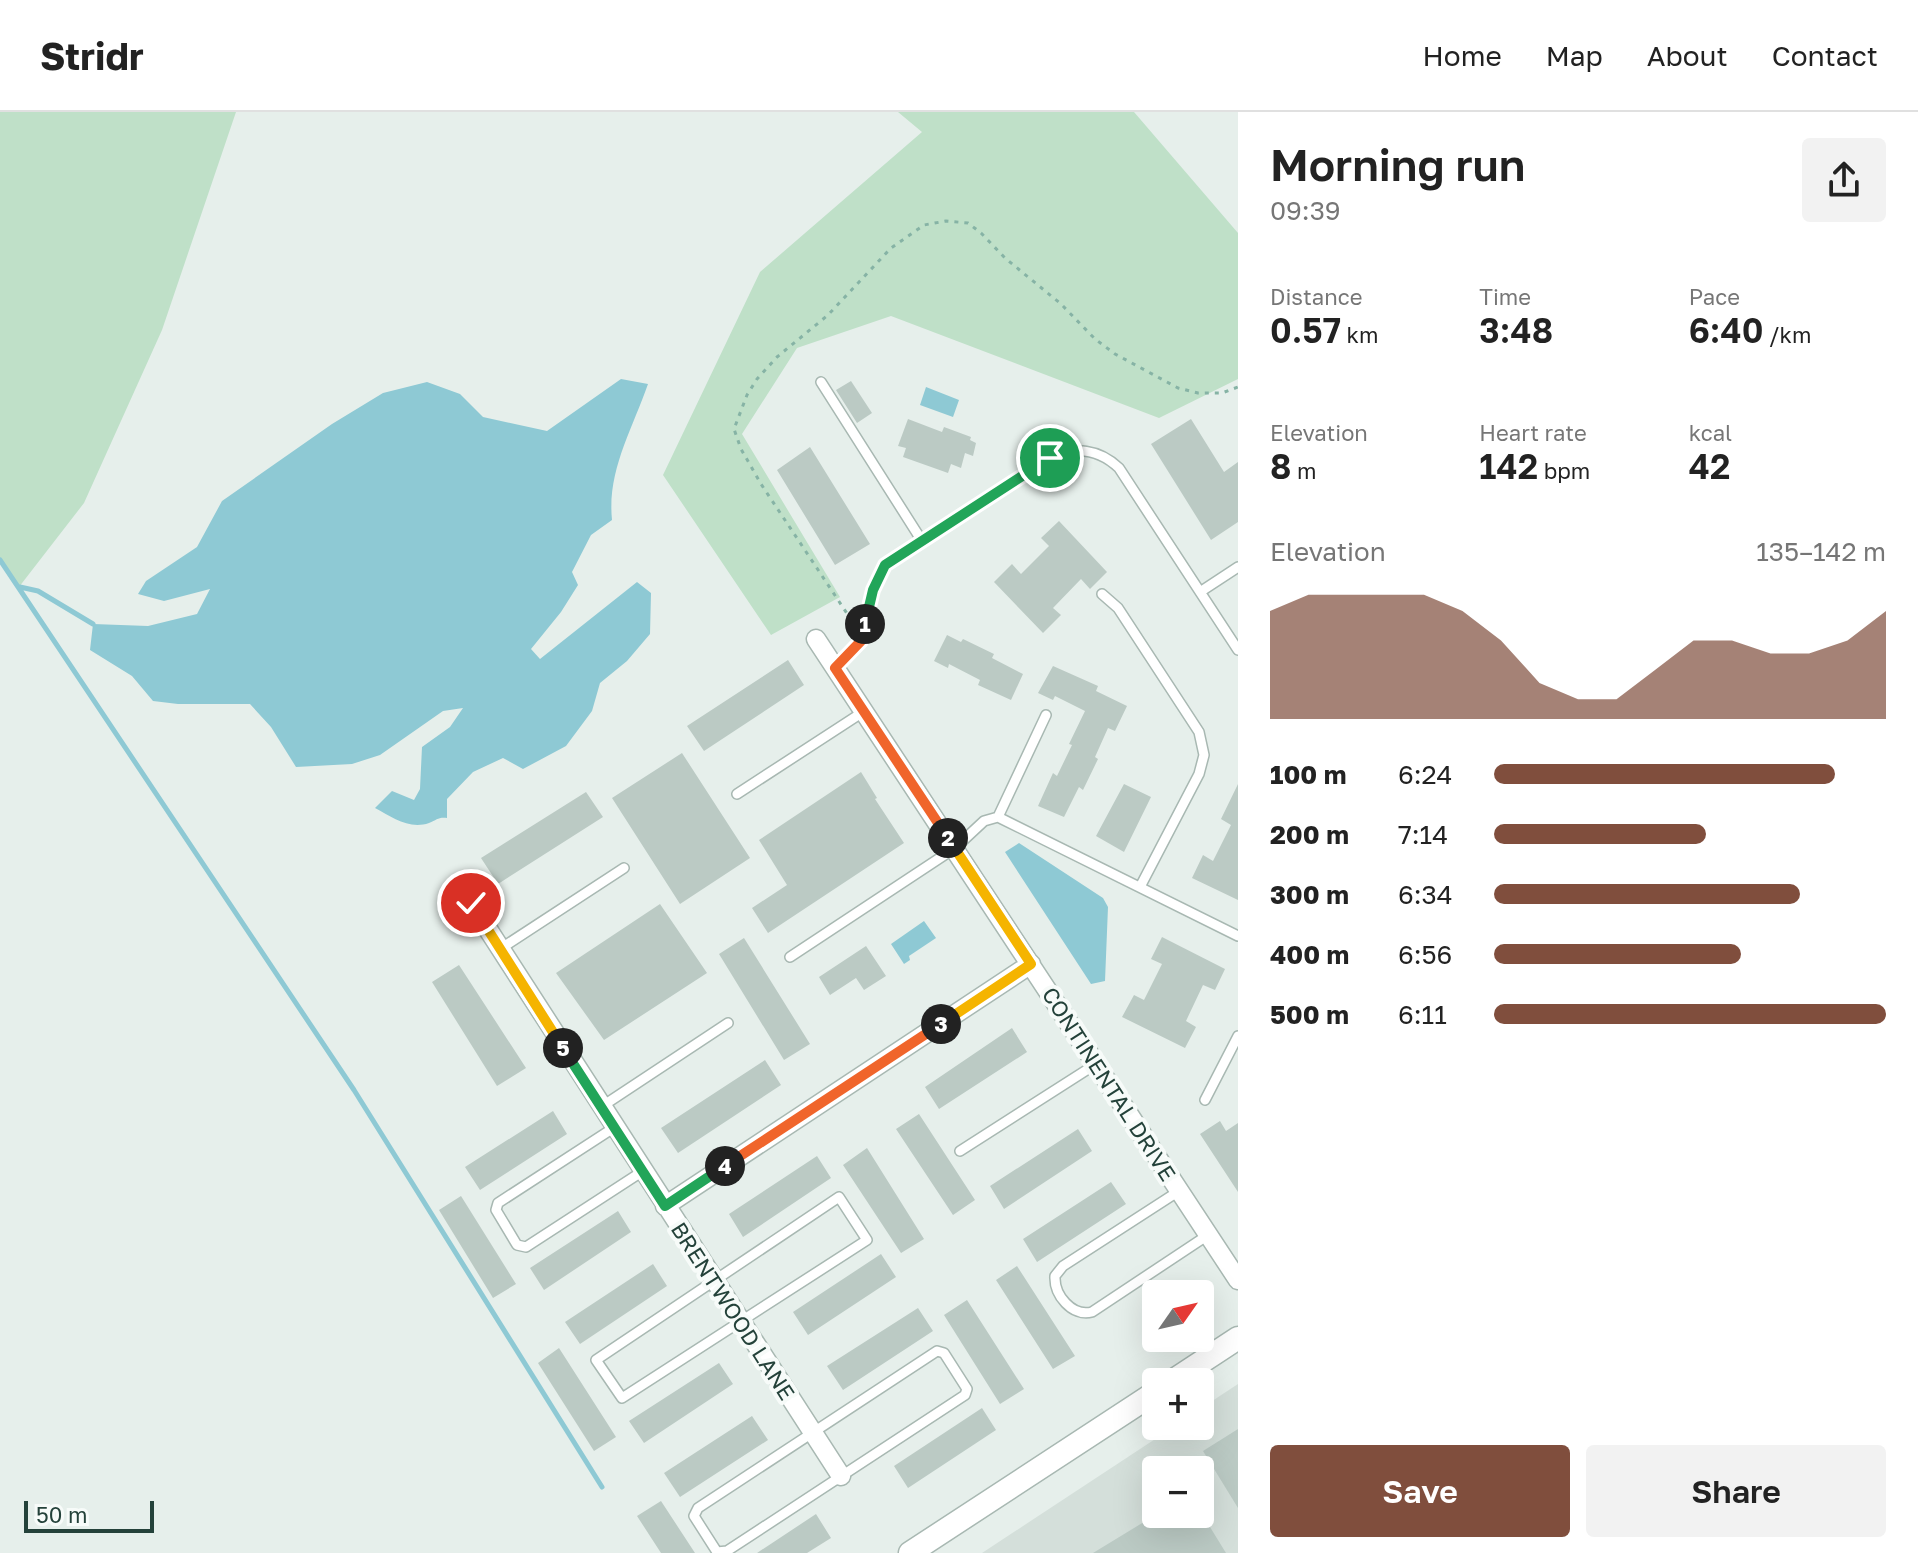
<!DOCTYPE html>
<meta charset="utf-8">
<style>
:root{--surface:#fff;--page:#f2f2f2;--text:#222;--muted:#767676;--line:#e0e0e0;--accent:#804e3d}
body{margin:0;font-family:"Golos Text",sans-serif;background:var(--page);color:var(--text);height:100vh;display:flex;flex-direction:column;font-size:30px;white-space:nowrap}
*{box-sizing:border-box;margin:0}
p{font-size:26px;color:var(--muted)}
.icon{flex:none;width:44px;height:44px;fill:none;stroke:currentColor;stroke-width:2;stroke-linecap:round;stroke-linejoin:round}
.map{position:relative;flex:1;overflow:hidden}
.drawer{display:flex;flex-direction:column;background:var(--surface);width:680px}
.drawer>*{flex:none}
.needle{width:52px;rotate:56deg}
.controls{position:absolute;left:1142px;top:1168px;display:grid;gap:16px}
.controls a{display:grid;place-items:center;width:72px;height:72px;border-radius:8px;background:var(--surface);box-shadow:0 8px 32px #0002;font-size:40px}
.scale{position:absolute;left:24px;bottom:20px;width:130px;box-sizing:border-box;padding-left:8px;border:4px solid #24423a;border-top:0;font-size:22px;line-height:28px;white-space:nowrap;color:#24423a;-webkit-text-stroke:6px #f7fbf9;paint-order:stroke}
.pin{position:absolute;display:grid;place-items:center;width:68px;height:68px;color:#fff;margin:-34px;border:4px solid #fff;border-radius:50%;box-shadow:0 2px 8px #0007}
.km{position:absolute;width:40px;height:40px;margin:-20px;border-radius:50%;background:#222;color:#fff;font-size:22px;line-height:40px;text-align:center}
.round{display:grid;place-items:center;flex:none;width:84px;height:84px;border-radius:8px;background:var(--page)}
.head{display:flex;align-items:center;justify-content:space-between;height:136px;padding:0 32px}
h1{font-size:44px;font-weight:600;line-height:60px}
.metrics{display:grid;grid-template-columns:repeat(3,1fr);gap:12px;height:136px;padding:8px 32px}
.metrics div{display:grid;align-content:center}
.metrics b{font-size:34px;font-weight:600}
.metrics small{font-size:22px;font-weight:400}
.metrics p{font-size:22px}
.chart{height:224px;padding:16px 32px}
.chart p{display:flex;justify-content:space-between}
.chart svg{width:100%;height:144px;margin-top:8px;fill:var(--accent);opacity:.7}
.button{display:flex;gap:16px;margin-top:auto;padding:16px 32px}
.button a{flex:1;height:92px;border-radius:8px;background:var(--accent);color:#fff;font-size:32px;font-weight:600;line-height:92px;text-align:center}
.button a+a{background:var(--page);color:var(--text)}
ul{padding:0 32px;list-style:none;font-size:26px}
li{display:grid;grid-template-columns:128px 96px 1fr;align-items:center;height:60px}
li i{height:20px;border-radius:10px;background:var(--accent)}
header{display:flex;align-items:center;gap:48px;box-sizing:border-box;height:112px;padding:0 40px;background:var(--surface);border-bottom:2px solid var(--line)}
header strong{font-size:38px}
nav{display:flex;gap:44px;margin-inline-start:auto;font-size:28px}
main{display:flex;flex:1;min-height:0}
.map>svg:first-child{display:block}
.built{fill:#d4dfda;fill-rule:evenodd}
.green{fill:#bfe0c8}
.water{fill:#8ec9d4}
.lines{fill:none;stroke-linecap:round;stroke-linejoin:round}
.stream{stroke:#8ec9d4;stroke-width:5}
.building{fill:#bbcac4}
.service-casing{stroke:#a8b8b2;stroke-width:12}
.minor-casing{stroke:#a8b8b2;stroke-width:21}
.tertiary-casing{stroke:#a8b8b2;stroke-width:25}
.path{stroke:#86b3a5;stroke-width:3;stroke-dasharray:4 6;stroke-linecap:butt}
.service{stroke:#fff;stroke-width:9}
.minor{stroke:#fff;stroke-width:18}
.tertiary{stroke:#fff;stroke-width:22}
.split-1-casing{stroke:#fff;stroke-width:16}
.split-2-casing{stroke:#fff;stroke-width:16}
.split-3-casing{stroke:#fff;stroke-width:16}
.split-4-casing{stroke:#fff;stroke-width:16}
.split-5-casing{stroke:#fff;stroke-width:16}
.split-6-casing{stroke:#fff;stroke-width:16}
.split-1{stroke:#22a559;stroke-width:10}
.split-2{stroke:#f0652b;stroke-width:10}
.split-3{stroke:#f5b400;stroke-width:10}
.split-4{stroke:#f0652b;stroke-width:10}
.split-5{stroke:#22a559;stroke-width:10}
.split-6{stroke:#f5b400;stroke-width:10}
.labels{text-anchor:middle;stroke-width:8;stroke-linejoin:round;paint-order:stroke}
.street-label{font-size:22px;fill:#24423a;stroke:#f7fbf9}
</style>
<header>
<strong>Stridr</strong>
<nav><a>Home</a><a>Map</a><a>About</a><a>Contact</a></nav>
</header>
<main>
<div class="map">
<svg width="1238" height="1441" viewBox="0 0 1238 1441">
<rect width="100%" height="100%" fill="#e6efeb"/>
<path class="built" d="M1238 1272V1441H982L1175 1314H1200V1297ZM1156 1358H1200V1402H1156Z"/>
<path class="green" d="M0 0H236L162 218 84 391 19 475 0 448Z
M898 0H1134L1238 121V267L1159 306 891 204 797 236 742 322 840 485 771 523 663 363 760 160 922 20Z"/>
<path class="water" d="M621 267 648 272C632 318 607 359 612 408L591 423 572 460 578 473 561 500 531 537 540 547 637 470 651 481 650 522 627 549 600 571 592 599 566 634 523 657 503 646 473 660 447 687V706C438 705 437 708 429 711 409 718 392 705 375 696L392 679 414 688 420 677 422 635 450 615 463 596 443 599 380 643 352 652 296 655 271 615 250 592H178L153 589 132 564 90 538 93 512 148 514 197 502 210 477 164 489 138 482 146 469 197 435 222 389 332 312 383 281 427 270 460 282 483 305 547 319Z
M926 275 959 288 953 305 920 293Z
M1019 731 1103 786 1108 795 1105 869 1091 872 1005 740Z
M924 809 936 826 909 844 910 848 904 852 891 832Z"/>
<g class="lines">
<path class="stream" d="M0 448 354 978 602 1375
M20 475 38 479 93 512"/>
</g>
<path class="building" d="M851 269 872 301 857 311 836 278Z
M908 307 942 320 944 315 971 325 970 328 976 331 973 344 965 341 961 356 951 352 948 361 903 345 906 336 898 334Z
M1191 307 1224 360 1238 350V410L1211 428 1151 332Z
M810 335 870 432 835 453 777 358Z
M1059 409 1107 460 1090 477 1081 467 1053 496 1061 503 1043 521 994 470 1012 452 1021 462 1049 434 1041 426Z
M947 523 961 530 963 527 994 542 992 546 1023 562 1011 588 978 573 980 568 949 552 948 556 934 549Z
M788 548 804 573 704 639 687 614Z
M1053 554 1098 574 1096 579 1127 594 1115 619 1108 616 1095 645 1098 647 1083 678 1079 675 1064 705 1038 694 1053 661 1057 664 1072 633 1069 632 1085 599 1055 584 1053 588 1038 581Z
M682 641 750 746 680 792 612 686Z
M861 660 877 686 875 687 904 731 768 821 752 796 787 773 759 728Z
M1124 672 1151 685 1124 740 1096 724Z
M1238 672V788L1192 766 1203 743 1213 749 1231 713 1221 707Z
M586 680 603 705 498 772 481 746Z
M660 792 707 861 604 928 556 861Z
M1162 825 1225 857 1215 878 1203 873 1186 909 1196 915 1185 936 1122 905 1134 883 1144 888 1162 852 1151 847Z
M744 826 810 932 784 948 719 842Z
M866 834 886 864 864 878 856 866 830 883 819 865Z
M459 853 526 956 497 974 432 870Z
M1012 916 1027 940 939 997 925 975Z
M765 948 781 973 678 1041 661 1016Z
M553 999 567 1022 480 1078 465 1055Z
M919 1002 975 1088 953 1103 896 1017Z
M1220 1009 1226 1019 1238 1011V1080L1200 1022Z
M1078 1017 1092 1039 1004 1097 990 1074Z
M867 1036 924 1127 901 1141 843 1053Z
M817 1044 831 1066 743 1125 729 1102Z
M1111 1070 1126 1092 1037 1150 1023 1127Z
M461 1084 516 1172 493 1186 439 1098Z
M618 1099 631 1120 544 1178 530 1156Z
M881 1142 896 1165 808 1223 793 1200Z
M653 1152 667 1174 580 1232 565 1210Z
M1017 1154 1075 1244 1053 1257 996 1168Z
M967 1188 1024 1277 1000 1292 944 1203Z
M918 1196 933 1219 843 1278 827 1254Z
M559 1236 616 1325 594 1339 538 1251Z
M719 1251 733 1272 644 1331 629 1309Z
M982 1296 996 1318 908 1376 894 1354Z
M752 1304 768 1328 680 1385 664 1361Z
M1238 1317V1396L1203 1339Z
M661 1389 695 1441H661L637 1404Z
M816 1402 831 1426 807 1441H757Z
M1157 1402H1202L1226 1441H1093Z"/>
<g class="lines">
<g class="service-casing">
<path id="service" d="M821 270 922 429
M1200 480 1238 455
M1102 482 1118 496 1199 620 1204 643 1199 662 1140 775
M835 556 861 529 873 478 885 453 1050 346C1075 334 1099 337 1119 356L1238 538
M737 682 863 600
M998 705 1046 603
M500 837 624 756
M790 845 955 736 984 709 998 705 1238 824
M1205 988 1238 924
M601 995 728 911
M615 1015 498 1091 496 1098 517 1133 526 1135 643 1059
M960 1039 1096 952
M1179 1079 1063 1154 1055 1164C1054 1183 1072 1205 1092 1200L1208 1123
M839 1085 867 1128 622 1286 596 1248Z
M937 1239 944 1241 967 1277 965 1283 727 1439 717 1440 694 1404 698 1396Z"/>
</g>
<g class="minor-casing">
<path id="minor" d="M816 527 1238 1168
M471 791 841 1364
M665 1094 1031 852"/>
</g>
<g class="tertiary-casing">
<path id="tertiary" d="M1171 1270 1238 1226
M910 1441 1156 1280"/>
</g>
<path class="path" d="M852 509 761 372 741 337 734 317 747 283 757 267 777 245 828 203 891 136 924 113 946 109 968 111 981 121 1005 146 1061 192 1095 227 1115 242 1178 276 1198 281H1222L1238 275"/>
<use href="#service" class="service"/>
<use href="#minor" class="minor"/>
<use href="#tertiary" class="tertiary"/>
</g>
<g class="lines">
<g class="split-1-casing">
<path id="split-1" d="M865 512 873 478 885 453 1050 346"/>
</g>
<g class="split-2-casing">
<path id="split-2" d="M865 512 861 529 835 556 948 726"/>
</g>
<g class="split-3-casing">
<path id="split-3" d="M941 912 1031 852 948 726"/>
</g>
<g class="split-4-casing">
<path id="split-4" d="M725 1054 941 912"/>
</g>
<g class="split-5-casing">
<path id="split-5" d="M563 936 665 1094 725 1054"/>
</g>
<g class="split-6-casing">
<path id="split-6" d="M471 791 563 936"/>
</g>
<use href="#split-1" class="split-1"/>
<use href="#split-2" class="split-2"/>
<use href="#split-3" class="split-3"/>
<use href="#split-4" class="split-4"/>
<use href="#split-5" class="split-5"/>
<use href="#split-6" class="split-6"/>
</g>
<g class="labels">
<g class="street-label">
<text transform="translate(1109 972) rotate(57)" y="8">CONTINENTAL DRIVE</text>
<text transform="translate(733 1199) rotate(57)" y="8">BRENTWOOD LANE</text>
</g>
</g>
</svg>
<div class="controls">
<a><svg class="needle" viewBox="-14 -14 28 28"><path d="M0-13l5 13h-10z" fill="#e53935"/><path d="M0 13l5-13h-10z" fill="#767676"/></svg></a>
<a>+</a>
<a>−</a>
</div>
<div class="scale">50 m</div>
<div class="pin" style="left:1050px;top:346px;background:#1e9e55"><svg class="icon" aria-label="arrive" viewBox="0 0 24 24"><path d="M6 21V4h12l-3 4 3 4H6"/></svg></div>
<div class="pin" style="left:471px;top:791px;background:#d93025"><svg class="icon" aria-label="check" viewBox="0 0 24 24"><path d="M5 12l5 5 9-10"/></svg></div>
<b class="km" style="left:865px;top:512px">1</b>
<b class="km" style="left:948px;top:726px">2</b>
<b class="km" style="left:941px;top:912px">3</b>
<b class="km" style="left:725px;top:1054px">4</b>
<b class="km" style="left:563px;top:936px">5</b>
</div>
<section class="drawer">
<div class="head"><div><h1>Morning run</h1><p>09:39</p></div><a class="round"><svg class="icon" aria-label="share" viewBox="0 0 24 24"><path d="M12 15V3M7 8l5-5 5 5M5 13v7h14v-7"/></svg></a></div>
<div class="metrics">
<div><p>Distance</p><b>0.57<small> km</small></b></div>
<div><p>Time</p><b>3:48</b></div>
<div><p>Pace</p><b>6:40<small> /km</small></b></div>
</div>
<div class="metrics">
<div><p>Elevation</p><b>8<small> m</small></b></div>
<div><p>Heart rate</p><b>142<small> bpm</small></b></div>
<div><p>kcal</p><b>42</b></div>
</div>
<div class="chart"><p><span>Elevation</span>135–142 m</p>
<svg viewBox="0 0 160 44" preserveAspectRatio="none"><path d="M0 44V11L10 6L20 6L30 6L40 6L50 11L60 20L70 33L80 38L90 38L100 29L110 20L120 20L130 24L140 24L150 20L160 11V44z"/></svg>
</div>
<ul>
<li><b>100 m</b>6:24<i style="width:87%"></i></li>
<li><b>200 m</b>7:14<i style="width:54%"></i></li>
<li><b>300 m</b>6:34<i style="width:78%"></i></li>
<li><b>400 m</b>6:56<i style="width:63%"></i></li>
<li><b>500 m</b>6:11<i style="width:100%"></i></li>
</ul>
<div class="button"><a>Save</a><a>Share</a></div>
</section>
</main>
